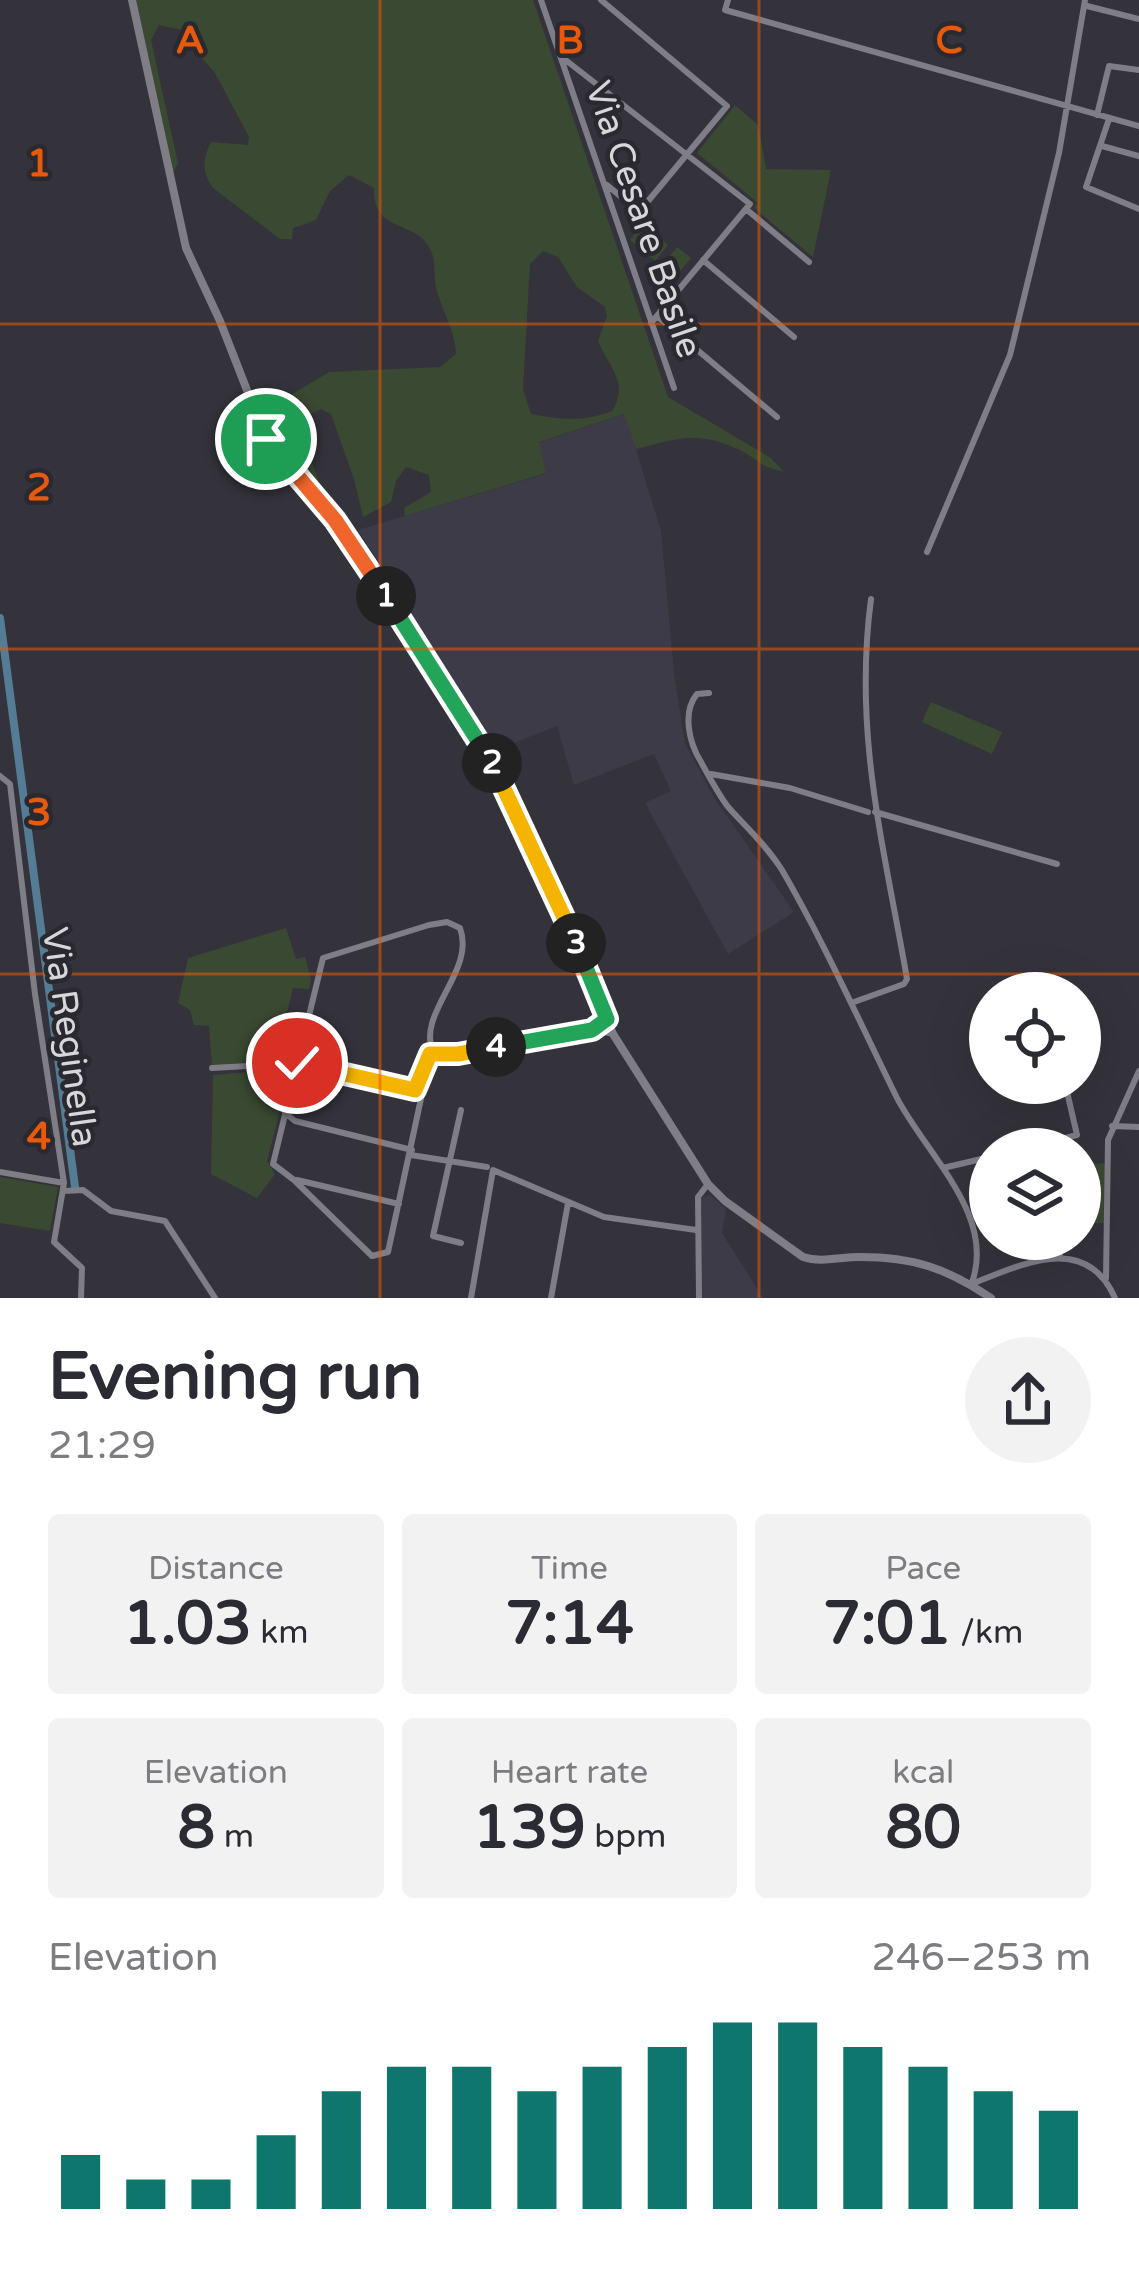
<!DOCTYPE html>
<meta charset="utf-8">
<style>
:root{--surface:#fff;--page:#f2f2f3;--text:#2b2b33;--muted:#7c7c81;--accent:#0f766e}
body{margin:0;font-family:"Varela Round",sans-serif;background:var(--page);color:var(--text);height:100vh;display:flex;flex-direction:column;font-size:45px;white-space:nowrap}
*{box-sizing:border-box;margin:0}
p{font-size:39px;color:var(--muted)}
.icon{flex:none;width:66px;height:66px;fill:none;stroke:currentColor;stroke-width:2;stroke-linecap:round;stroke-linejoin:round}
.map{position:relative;height:1298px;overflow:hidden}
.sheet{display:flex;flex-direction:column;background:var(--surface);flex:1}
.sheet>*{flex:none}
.buttons{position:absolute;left:969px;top:972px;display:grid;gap:24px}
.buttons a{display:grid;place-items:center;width:132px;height:132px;border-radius:50%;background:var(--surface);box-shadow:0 12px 48px #0002;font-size:60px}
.pin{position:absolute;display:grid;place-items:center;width:102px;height:102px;color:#fff;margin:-51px;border:6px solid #fff;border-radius:50%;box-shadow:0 3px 12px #0007}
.km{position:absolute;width:60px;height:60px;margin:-30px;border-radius:50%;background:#222;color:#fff;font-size:33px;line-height:60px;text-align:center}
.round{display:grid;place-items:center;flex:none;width:126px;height:126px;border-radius:63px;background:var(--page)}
.overview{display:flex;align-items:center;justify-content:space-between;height:204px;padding:0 48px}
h1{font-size:66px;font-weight:700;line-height:90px}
.metrics{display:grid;grid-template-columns:repeat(3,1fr);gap:18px;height:204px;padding:12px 48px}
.metrics div{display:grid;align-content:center;border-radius:12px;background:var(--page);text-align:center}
.metrics b{font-size:60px;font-weight:700}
.metrics small{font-size:33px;font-weight:400}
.metrics p{font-size:33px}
.chart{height:336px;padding:24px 48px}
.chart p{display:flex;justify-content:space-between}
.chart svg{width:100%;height:216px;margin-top:12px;stroke:var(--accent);stroke-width:6}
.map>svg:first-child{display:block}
.built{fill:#3e3b49}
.green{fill:#3a4932;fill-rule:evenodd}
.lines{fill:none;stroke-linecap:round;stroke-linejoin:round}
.canal{stroke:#547c94;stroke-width:8}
.minor{stroke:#7f7d86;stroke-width:6}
.tertiary{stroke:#7f7d86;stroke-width:8}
.split-1-casing{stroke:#fff;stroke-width:24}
.split-2-casing{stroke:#fff;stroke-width:24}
.split-3-casing{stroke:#fff;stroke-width:24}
.split-4-casing{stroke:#fff;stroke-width:24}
.split-5-casing{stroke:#fff;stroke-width:24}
.split-1{stroke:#f0652b;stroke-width:15}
.split-2{stroke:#22a559;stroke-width:15}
.split-3{stroke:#f5b400;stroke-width:15}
.split-4{stroke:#22a559;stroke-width:15}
.split-5{stroke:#f5b400;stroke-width:15}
.grid{fill:none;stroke:#e8590c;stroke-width:3;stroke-opacity:0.55}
.labels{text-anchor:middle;stroke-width:9;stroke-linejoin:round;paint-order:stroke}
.street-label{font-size:36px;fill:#d7d6db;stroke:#2a2930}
.grid-label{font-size:39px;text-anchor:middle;font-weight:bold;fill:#e8590c;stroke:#2a2930;stroke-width:9;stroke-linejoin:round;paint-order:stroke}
</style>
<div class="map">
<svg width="1139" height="1298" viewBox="0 0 1139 1298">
<rect width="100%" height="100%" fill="#34333b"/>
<path class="built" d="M625 414 661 531 674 674 685 743 715 799 794 912 728 954 645 803 671 791 654 754 574 785 557 726 496 750 358 530 545 474 538 443Z
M710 1195 726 1209 722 1233 763 1298H701L700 1198Z"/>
<path class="green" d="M134 0H533L668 397 771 458 783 471C763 469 756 458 740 450 695 430 681 438 636 449L624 414 539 442 546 473 405 516 404 508 431 492 429 475 406 467 396 481 391 502 363 517 354 479 331 414 321 409 297 420 326 503 289 457 293 450 280 445 264 411 329 372 440 367 456 354C455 330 443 313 437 291 432 276 438 260 428 245 410 219 373 233 374 188L349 175 330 191 316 220 293 228 292 239H280L213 188C202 173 202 159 211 142L248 145 249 137 215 73 201 57 192 32 159 25 151 40 178 163 172 175ZM543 251 558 257 577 287 605 307 607 316 598 341C608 366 630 382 612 411 584 422 561 420 531 414L523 389 530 264Z
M735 105 758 125 766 169 831 170 813 257 754 208 757 202 697 153Z
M642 224 668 245 655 261 630 240Z
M677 247 691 258 668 286 654 275Z
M931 702 1002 732 992 754 922 722Z
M286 928 296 959 305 957 311 979 309 989 293 988 276 1059 212 1066 209 1026 194 1025 190 1010 178 1003 188 958Z
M274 1070 266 1106 280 1111 267 1161 275 1174 257 1198 211 1174 213 1075Z
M1105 1163 1104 1223H1080V1165Z
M0 1177 58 1187 50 1231 0 1223Z"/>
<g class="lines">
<path class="canal" d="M0 618 75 1187"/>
<path class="minor" d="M541 0 674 388
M601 0 727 106 639 212 607 185
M728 0 725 10 1139 126
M1087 6 1139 19
M563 58 750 204 651 323
M1097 115 1109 66 1139 70
M1109 119 1086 187 1139 209
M1102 146 1139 156
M746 209 809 262
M703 260 794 337
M657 316 777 417
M927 552 1010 355 1059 153 1085 0
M709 693 697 694C682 712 689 743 701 762 707 773 722 800 729 808 747 828 767 846 782 870 825 944 859 1021 897 1098 926 1154 998 1217 971 1285
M711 774 790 788 868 812
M0 776 10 784 35 994 64 1183 54 1242 82 1268 81 1298
M875 812 1057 864
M854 1002 904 984 907 979C884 846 853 735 871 599
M592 1029 613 1034
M433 1053 422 1094C415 1082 421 1060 433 1053Z
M212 1068 297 1063 419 1089
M422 1094 388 1252 372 1256 294 1180 273 1164 323 958 429 925 447 922 460 928C476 972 416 1012 433 1053L458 1054 592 1029 606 1019
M285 1113 295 1121 412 1150
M1112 1126 1139 1127
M1024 1149 1077 1135 1065 1083
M411 1155 487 1167
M943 1168 990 1157
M0 1172 64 1183
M297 1180 399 1204
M64 1191 83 1190 111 1211 165 1221 215 1298
M1053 1239 1061 1258
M461 1243 433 1236 461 1110
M1106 1278 1108 1140 1139 1071
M974 1283C1025 1263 1086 1233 1115 1298
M471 1298 493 1170 604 1217 696 1230
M551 1298 568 1203
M699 1298 698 1197 708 1184"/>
<path class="tertiary" d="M132 0 186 248 220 321 266 439 335 520 426 655 493 764 582 956 613 1034 708 1184 725 1201 803 1257C821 1263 840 1257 859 1257 914 1257 946 1268 991 1298"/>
</g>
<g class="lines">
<g class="split-1-casing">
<path id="split-1" d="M266 439 335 520 386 596"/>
</g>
<g class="split-2-casing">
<path id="split-2" d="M386 596 492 763"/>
</g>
<g class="split-3-casing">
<path id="split-3" d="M492 763 576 943"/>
</g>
<g class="split-4-casing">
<path id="split-4" d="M496 1047 592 1030 607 1019 576 943"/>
</g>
<g class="split-5-casing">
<path id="split-5" d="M297 1063 415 1090 430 1054H458L496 1047"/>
</g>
<use href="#split-1" class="split-1"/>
<use href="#split-2" class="split-2"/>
<use href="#split-3" class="split-3"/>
<use href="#split-4" class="split-4"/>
<use href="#split-5" class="split-5"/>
</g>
<path class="grid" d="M380 0V1298M759 0V1298M0 324H1139M0 649H1139M0 974H1139"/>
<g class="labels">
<g class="street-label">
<text transform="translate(645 219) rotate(71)" y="13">Via Cesare Basile</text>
<text transform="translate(71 1037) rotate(82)" y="13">Via Reginella</text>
</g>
</g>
<g class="grid-label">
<text x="190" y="53">A</text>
<text x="570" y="53">B</text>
<text x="949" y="53">C</text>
<text x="39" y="176">1</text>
<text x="39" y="500">2</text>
<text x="39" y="825">3</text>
<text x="39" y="1149">4</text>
</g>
</svg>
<div class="buttons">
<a><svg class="icon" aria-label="locate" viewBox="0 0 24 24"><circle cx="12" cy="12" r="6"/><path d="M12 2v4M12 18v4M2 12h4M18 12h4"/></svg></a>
<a><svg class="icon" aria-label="layers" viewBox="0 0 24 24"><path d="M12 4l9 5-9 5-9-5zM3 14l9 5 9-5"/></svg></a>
</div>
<div class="pin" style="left:266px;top:439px;background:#1e9e55"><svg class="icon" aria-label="arrive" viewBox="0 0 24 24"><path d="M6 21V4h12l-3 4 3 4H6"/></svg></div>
<div class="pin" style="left:297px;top:1063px;background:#d93025"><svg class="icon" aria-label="check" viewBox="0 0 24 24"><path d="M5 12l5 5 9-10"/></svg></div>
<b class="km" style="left:386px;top:596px">1</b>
<b class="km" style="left:492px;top:763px">2</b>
<b class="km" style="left:576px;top:943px">3</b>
<b class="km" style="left:496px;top:1047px">4</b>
</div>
<section class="sheet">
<div class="overview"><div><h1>Evening run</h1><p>21:29</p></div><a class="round"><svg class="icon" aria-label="share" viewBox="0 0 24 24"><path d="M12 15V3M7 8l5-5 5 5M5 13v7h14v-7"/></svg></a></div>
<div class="metrics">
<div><p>Distance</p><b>1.03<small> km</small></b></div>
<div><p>Time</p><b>7:14</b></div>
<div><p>Pace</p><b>7:01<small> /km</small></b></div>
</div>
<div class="metrics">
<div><p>Elevation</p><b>8<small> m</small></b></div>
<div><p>Heart rate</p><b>139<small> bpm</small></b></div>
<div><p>kcal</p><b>80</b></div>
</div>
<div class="chart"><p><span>Elevation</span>246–253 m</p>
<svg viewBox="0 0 160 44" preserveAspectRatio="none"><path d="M5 44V33M15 44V38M25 44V38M35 44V29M45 44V20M55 44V15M65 44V15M75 44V20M85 44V15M95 44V11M105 44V6M115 44V6M125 44V11M135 44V15M145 44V20M155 44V24"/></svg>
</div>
</section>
